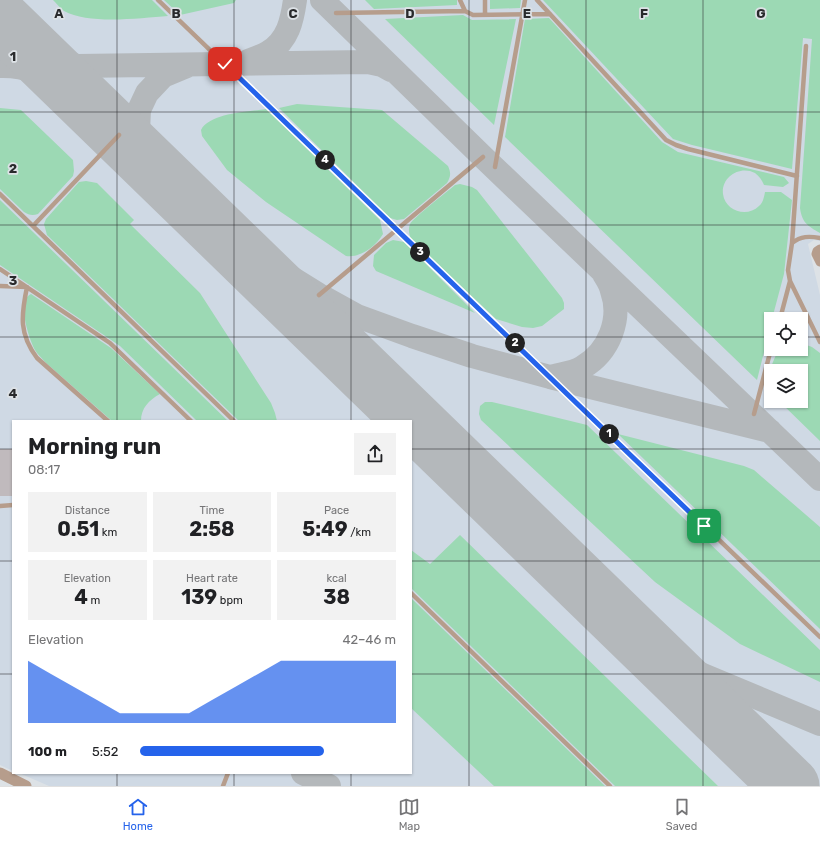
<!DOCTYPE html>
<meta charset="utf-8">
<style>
:root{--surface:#fff;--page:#f2f2f2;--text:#202124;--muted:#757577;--line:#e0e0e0;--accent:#2563eb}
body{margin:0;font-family:Rubik,sans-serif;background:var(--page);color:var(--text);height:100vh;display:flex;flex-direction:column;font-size:15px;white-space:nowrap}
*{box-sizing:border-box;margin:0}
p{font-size:13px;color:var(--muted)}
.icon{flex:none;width:22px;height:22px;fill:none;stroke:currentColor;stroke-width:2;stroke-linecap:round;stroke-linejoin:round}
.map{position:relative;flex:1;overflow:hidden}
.side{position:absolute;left:12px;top:420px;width:400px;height:354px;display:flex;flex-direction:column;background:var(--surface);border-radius:0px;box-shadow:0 1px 3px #0004}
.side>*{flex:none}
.controls{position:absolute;left:764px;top:312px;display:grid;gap:8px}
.controls a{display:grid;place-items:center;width:44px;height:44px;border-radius:0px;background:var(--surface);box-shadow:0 1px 3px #0004;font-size:20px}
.pin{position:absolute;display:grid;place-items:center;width:34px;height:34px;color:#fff;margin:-17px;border-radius:8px;box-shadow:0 2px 6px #0006}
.km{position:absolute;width:20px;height:20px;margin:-10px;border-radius:50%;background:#222;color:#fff;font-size:11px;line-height:20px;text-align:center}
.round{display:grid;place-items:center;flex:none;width:42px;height:42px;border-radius:0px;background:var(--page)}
.head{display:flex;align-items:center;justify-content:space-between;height:68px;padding:0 16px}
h1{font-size:22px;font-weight:700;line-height:30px}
.stats{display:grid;grid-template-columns:repeat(3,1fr);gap:6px;height:68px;padding:4px 16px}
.stats div{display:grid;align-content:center;border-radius:0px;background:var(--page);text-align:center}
.stats b{font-size:20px;font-weight:700}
.stats small{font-size:11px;font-weight:400}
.stats p{font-size:11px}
.chart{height:112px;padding:8px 16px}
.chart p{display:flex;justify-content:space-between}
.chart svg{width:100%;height:72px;margin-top:4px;fill:var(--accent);opacity:.7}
ul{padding:0 16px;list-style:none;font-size:13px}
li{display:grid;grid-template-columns:64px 48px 1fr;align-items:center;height:30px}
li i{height:10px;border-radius:5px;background:var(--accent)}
.dock{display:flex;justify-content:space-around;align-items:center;height:56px;border-top:1px solid var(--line);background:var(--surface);font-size:11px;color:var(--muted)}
.dock a{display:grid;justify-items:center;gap:2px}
.dock .current{color:var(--accent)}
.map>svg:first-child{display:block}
.built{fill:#cfd9e4;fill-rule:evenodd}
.green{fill:#9cd9b4}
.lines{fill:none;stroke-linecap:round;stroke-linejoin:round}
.taxiway{stroke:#b4b8bb;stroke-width:24}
.runway{stroke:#b4b8bb;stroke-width:59}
.building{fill:#c0babd}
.service{stroke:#b69d8c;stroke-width:4.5}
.minor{stroke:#b69d8c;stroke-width:9}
.tertiary{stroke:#b69d8c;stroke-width:11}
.route-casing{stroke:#fff;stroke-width:8}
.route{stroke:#2563eb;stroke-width:5}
.grid{fill:none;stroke:#292a2c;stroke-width:1;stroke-opacity:0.55}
.grid-label{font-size:13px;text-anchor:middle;font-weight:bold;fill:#292a2c;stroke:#dde2e6;stroke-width:3.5;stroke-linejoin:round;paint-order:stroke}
</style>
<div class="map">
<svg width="820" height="786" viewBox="0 0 820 786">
<rect width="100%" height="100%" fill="#dde2e6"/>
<path class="built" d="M0 0H820V241L814 240 808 244 820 295V786H49L19 773H411V421H13V771L0 765ZM771 319H801V349H771ZM771 371H801V401H771Z"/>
<path class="green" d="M53 0H152L168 16C140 18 89 25 64 11 60 8 56 3 53 0Z
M164 0H236L234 3 180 15Z
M365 0H457V5L374 9Z
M490 0H521L520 8 490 9Z
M543 0H820V233C808 226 802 223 800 208L812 39 803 38 792 169 692 145 673 139Z
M463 15 472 20 516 19 494 125 385 19Z
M549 18 662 142 678 152 784 177 789 183 783 187 764 185C762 180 759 176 755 173 740 165 721 177 723 194 725 211 747 218 759 206 763 203 764 197 765 192H781L792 200 784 274 772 319H771V324L757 380 505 137 525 19Z
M297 104 382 110 448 166C451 173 451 176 447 183L404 219 397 220 390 218 279 108Z
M0 108 21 110 73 160 74 171 73 176 38 214C32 216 29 215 24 212L0 189Z
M266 109 380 220 383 234C376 246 361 258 346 256L266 202 227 170 202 136 201 130C210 113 248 112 266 109Z
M86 181 97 183 134 220 130 224 200 293 271 403 275 413 277 421H239L47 235 44 224 46 219 79 182Z
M460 184 472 187 477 190 562 298 564 303V309L542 326 533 328 522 327 496 319 411 239C409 234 408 229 410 224 414 217 447 192 455 185Z
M0 200 228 421H197L120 346 0 265Z
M393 240 404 242 475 313 376 271 373 266 374 255 386 243Z
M31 294 111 348 160 394C149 400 141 408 141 421H112L45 362C42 358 37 354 35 350 29 339 16 300 31 294Z
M801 343 812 347 820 353V441L779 401H801V371H771V393L767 389C768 374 772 362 779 349H801Z
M485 402H492L587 425 820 650V682L740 644 655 582 481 420 479 414 480 406Z
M618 434 744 466 754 470 820 527V629Z
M460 535 718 786H615L411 588V550L430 564Z
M411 598 605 786H494L411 708Z"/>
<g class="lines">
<path class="taxiway" d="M322 0 483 157 820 479
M22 41 47 58 78 66 368 62 382 65 391 70
M248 61C255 58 263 56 269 52 288 40 292 21 295 0
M0 66C27 65 46 75 69 87
M146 161 138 131 139 110 147 93 163 76 187 66
M206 220 290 277 319 295 357 316 412 336 472 356 550 377 770 431
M551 377C561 374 574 373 583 367 609 352 622 319 612 291 611 285 607 279 604 274
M655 655 820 724
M303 773 329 786"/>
<path class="runway" d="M0 19 790 786"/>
</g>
<path class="building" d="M0 449H13V496H0Z"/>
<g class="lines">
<path class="service" d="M158 0 820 637
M460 0 465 11 473 15 550 14
M485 0V15
M537 0 666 140 676 145 688 149 797 176
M336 13 465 11
M495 167 525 0
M0 194 234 421
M33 226 119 135
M820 238C809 236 801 236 792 243L788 270 790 281 820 342
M792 243 806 46
M0 269 110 343 191 421
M0 286 27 287C21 316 19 334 37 358L108 421
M319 295 483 157
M780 319 790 281
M754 414 771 349
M0 506 13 505
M411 593 610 786
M223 786 228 773"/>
<path class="minor" d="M820 249 817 251 816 254 820 262"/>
<path class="tertiary" d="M0 773 26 786"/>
</g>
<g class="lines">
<g class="route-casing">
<path id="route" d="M225 64 704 526"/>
</g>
<use href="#route" class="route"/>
</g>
<path class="grid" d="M117 0V421M234 0V421M351 0V421M469 0V786M586 0V786M703 0V786M0 112H820M0 225H820M0 337H771M801 337H820M0 449H13M411 449H820M0 561H13M411 561H820M0 674H13M411 674H820M117 773V786M234 773V786M351 773V786"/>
<g class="grid-label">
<text x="59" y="18">A</text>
<text x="176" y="18">B</text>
<text x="293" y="18">C</text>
<text x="410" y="18">D</text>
<text x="527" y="18">E</text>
<text x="644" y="18">F</text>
<text x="761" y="18">G</text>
<text x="13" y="61">1</text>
<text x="13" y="173">2</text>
<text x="13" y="285">3</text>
<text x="13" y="398">4</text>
</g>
</svg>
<div class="controls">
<a><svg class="icon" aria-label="locate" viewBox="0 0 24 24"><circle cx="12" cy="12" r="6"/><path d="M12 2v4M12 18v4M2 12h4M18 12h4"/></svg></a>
<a><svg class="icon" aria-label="layers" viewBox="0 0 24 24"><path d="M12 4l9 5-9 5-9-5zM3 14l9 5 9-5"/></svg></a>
</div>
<div class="pin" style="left:704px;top:526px;background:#1e9e55"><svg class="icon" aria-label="arrive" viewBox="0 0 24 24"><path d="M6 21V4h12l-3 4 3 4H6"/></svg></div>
<div class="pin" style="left:225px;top:64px;background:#d93025"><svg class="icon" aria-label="check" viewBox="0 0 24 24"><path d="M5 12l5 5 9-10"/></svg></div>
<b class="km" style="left:609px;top:434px">1</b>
<b class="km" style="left:515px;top:343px">2</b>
<b class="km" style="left:420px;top:252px">3</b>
<b class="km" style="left:325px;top:160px">4</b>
<section class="side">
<div class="head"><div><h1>Morning run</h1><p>08:17</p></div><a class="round"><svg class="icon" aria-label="share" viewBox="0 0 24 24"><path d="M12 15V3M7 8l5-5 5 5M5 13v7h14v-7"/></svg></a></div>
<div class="stats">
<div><p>Distance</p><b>0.51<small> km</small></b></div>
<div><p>Time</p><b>2:58</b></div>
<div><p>Pace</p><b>5:49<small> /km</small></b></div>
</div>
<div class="stats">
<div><p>Elevation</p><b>4<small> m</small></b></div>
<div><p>Heart rate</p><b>139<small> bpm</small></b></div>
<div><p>kcal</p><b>38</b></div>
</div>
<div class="chart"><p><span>Elevation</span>42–46 m</p>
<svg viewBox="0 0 160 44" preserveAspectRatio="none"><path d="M0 44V6L10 14L20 22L30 30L40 38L50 38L60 38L70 38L80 30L90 22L100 14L110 6L120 6L130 6L140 6L150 6L160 6V44z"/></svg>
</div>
<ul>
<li><b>100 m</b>5:52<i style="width:72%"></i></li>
</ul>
</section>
</div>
<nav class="dock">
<a class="current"><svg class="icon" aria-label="home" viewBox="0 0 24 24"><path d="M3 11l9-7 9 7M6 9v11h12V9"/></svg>Home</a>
<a><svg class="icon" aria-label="map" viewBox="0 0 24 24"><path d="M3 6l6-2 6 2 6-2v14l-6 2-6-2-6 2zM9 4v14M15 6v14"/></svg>Map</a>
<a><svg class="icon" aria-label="saved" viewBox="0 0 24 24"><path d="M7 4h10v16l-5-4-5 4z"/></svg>Saved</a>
</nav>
